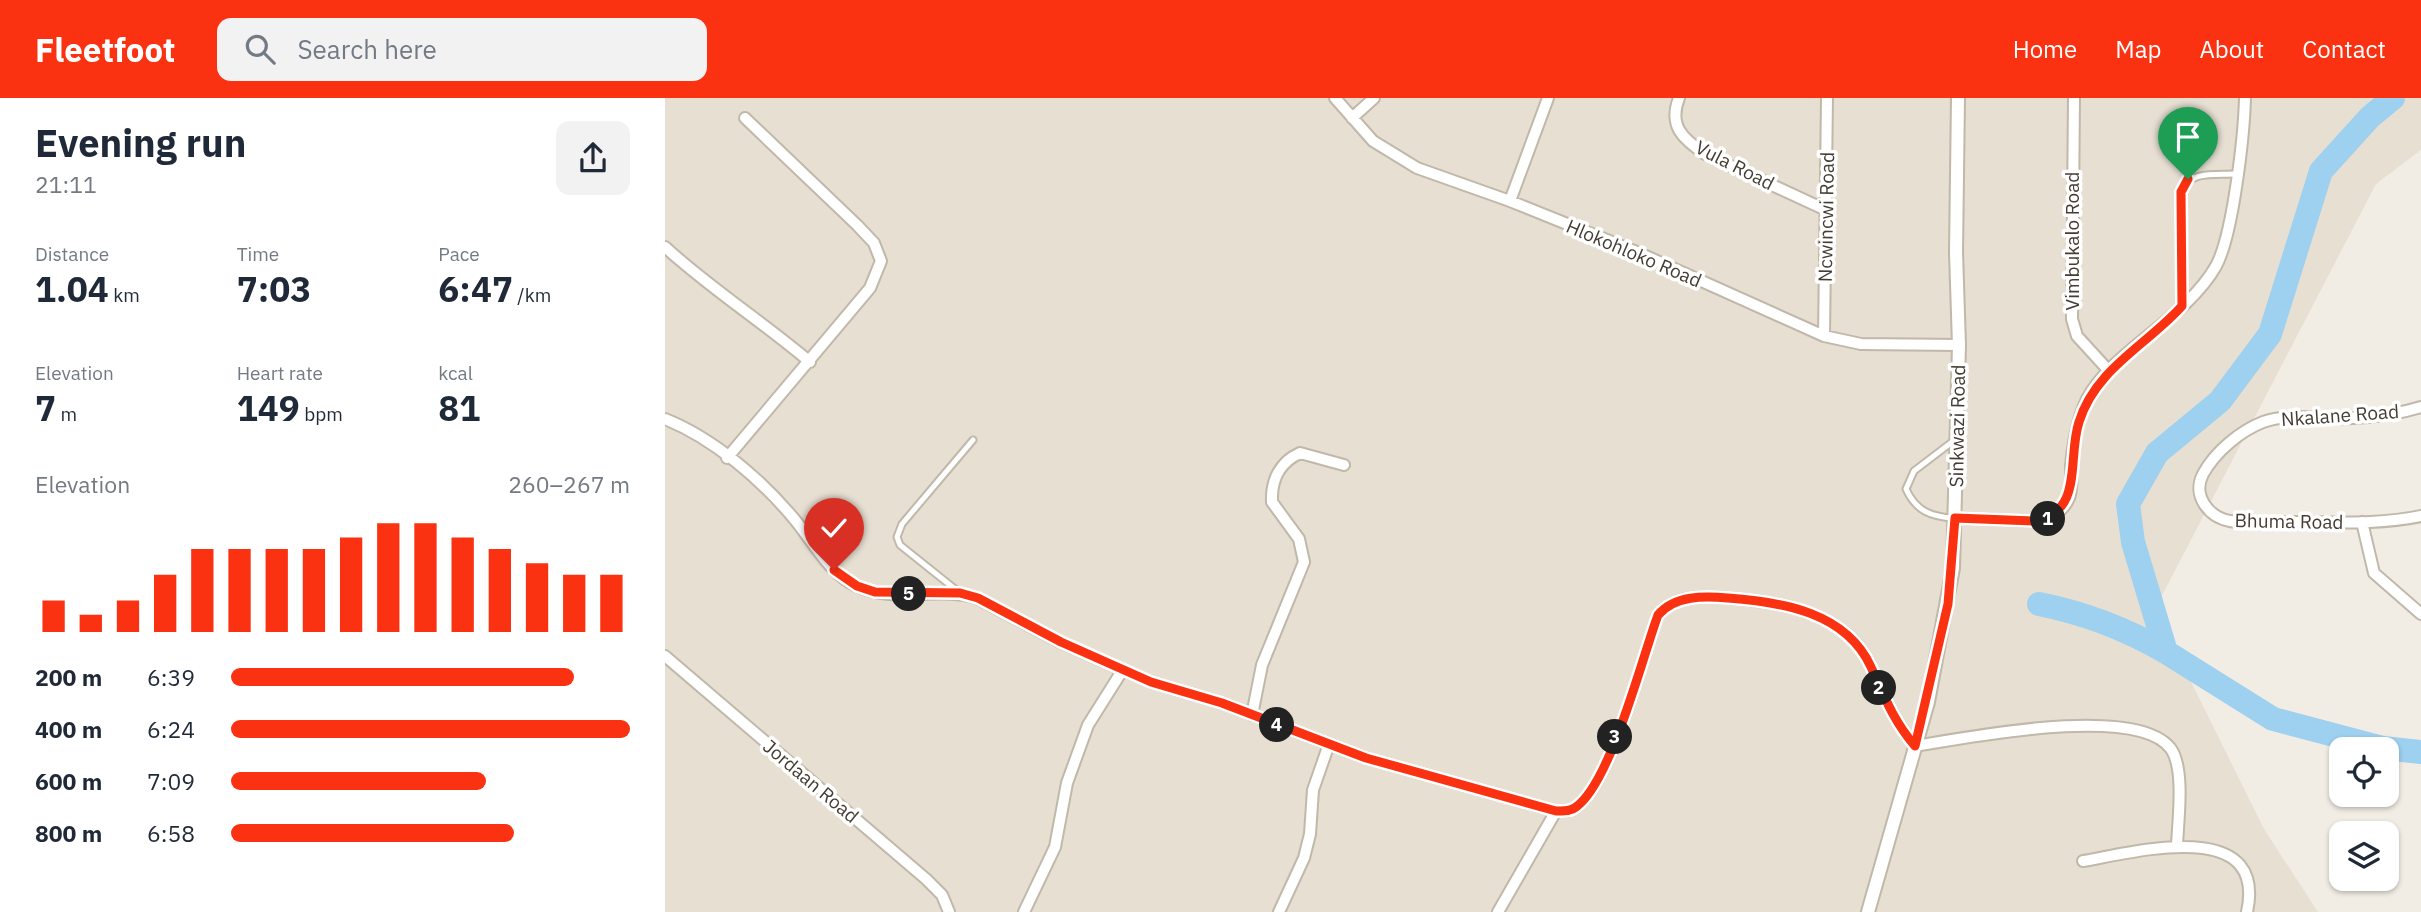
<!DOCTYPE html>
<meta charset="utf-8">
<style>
:root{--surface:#fff;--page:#f2f2f3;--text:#1f2937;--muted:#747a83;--accent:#fb3212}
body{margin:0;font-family:"IBM Plex Sans",sans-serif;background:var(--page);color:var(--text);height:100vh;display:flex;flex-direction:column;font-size:26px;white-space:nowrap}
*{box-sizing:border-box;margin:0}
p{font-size:23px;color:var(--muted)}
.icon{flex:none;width:38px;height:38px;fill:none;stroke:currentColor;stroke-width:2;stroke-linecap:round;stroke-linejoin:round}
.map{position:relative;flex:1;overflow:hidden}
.panel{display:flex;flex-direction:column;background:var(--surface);width:665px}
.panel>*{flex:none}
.fabs{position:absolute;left:1664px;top:639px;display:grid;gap:14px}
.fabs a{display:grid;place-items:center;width:70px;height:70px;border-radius:14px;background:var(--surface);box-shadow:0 2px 5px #0004;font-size:35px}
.pin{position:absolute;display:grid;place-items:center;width:60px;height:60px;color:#fff;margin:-72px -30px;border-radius:50% 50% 50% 0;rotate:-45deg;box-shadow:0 0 7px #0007}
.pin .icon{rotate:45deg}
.km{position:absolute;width:35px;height:35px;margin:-18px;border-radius:50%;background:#222;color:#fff;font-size:19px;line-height:35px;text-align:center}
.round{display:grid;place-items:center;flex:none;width:74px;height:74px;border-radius:14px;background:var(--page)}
.head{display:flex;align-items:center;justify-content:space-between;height:119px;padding:0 35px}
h1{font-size:38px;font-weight:800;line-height:52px}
.figures{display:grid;grid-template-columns:repeat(3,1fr);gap:10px;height:119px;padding:7px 35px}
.figures div{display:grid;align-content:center}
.figures b{font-size:35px;font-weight:800}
.figures small{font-size:19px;font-weight:400}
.figures p{font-size:19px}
.chart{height:196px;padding:14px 35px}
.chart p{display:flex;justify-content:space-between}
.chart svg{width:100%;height:126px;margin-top:7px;stroke:var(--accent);stroke-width:6}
ul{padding:0 35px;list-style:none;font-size:23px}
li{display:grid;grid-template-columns:112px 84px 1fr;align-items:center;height:52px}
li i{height:18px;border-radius:9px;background:var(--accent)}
header{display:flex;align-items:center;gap:42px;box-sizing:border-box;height:98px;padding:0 35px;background:var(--accent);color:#fff}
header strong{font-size:33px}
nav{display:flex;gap:38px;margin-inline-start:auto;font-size:24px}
.search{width:490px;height:63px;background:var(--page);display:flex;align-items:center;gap:18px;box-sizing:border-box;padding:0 24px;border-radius:14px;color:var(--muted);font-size:26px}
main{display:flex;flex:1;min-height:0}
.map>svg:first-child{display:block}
.residential{fill:#e6dfd2}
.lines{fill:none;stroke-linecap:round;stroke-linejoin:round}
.river{stroke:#9ed0f0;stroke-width:24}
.service-casing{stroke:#c0b8a9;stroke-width:9}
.minor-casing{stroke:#c0b8a9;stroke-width:14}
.tertiary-casing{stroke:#c0b8a9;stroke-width:16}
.service{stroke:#fff;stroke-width:5}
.minor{stroke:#fff;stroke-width:10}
.tertiary{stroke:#fff;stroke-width:12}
.route-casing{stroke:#fff;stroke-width:14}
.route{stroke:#fb3212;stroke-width:9}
.labels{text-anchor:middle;stroke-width:7;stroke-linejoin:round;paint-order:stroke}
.street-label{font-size:19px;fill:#443d34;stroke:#fff}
</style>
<header>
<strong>Fleetfoot</strong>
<div class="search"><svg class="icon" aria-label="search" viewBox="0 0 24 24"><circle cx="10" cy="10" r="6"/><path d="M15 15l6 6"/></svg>Search here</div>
<nav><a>Home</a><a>Map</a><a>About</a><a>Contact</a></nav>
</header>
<main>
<section class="panel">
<div class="head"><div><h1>Evening run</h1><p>21:11</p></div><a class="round"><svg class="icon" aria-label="share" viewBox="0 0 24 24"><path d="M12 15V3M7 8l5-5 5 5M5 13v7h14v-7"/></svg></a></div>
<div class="figures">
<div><p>Distance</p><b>1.04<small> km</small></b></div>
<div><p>Time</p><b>7:03</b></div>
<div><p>Pace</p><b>6:47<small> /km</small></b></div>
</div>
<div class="figures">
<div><p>Elevation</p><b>7<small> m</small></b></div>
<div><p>Heart rate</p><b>149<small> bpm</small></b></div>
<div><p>kcal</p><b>81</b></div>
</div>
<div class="chart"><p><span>Elevation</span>260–267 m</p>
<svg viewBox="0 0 160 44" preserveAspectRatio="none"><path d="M5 44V33M15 44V38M25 44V33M35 44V24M45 44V15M55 44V15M65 44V15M75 44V15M85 44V11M95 44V6M105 44V6M115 44V11M125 44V15M135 44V20M145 44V24M155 44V24"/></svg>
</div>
<ul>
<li><b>200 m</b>6:39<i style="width:86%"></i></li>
<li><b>400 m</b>6:24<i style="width:100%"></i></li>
<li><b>600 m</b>7:09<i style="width:64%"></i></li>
<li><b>800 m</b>6:58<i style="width:71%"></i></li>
</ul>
</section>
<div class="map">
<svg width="1756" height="814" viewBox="0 0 1756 814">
<rect width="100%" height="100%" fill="#f2ede4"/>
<path class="residential" d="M0 0H1756V52L1711 86 1490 511 1599 731 1653 814H0Z"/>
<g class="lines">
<path class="river" d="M1728 0 1705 19 1656 73 1605 236 1555 303 1492 355 1463 406 1468 444 1501 554 1608 621 1718 650 1756 654
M1374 506C1420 515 1461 531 1501 554"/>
<g class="service-casing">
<path id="service" d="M1517 206 1515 94C1526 72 1549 77 1571 76
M1289 420C1266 419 1251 413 1241 391L1249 373 1291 341
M295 495 235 447 232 439 237 426 308 342"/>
</g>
<g class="minor-casing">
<path id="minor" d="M670 0 708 43 752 70 845 103 974 155 1159 238 1196 246 1294 247
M1014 0C1003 28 1018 41 1040 56L1161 112
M1409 0 1407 221 1412 238 1444 273
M687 20 709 0
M845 103 883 0
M0 149C46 191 98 224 145 264
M1159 238 1162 0
M1756 309C1734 316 1711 319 1688 320 1659 322 1625 314 1598 324 1575 333 1550 354 1538 376 1527 397 1543 419 1565 423 1585 427 1608 424 1629 424 1671 424 1714 427 1756 418
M0 321C48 340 97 382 130 422 149 445 164 475 191 488 229 506 274 488 312 500L395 544 486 584 557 605 701 660 891 713C898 713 905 714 911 709 946 685 977 560 993 517 1010 497 1038 498 1063 500 1116 504 1182 514 1206 569 1219 598 1229 624 1250 648 1300 640 1473 605 1506 651 1520 671 1513 723 1512 747
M62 360 205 190 216 163 209 145 192 127 80 20
M1290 420 1371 423C1385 420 1398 414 1404 400 1408 390 1406 378 1406 368 1408 345 1412 322 1422 301 1447 253 1521 221 1551 168 1568 137 1579 37 1580 0
M1697 424 1709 475 1756 516
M0 558 261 781 277 797 284 814
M587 617 597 567 639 464 634 441 607 404C606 382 615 364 635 355L679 367
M1418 763C1466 755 1603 717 1582 814
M359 814 390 749 402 685 423 627 457 573
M614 814 639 760 645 736 648 692 664 646
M833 814 891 713"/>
</g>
<g class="tertiary-casing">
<path id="tertiary" d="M1203 814 1263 604 1288 470 1294 247 1291 154 1293 0"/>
</g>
<use href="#service" class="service"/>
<use href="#minor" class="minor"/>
<use href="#tertiary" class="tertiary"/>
</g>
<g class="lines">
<g class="route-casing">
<path id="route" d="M169 472 192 488 210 494 295 495 313 500 396 544 486 584 557 605 701 660 891 713C898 713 905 714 911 709 946 684 977 560 993 517 1010 497 1039 498 1063 500 1117 504 1181 514 1206 569 1219 598 1229 624 1250 648L1283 506 1290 420 1371 423C1419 413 1402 360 1414 324 1430 271 1482 247 1517 208L1516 94 1523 81"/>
</g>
<use href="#route" class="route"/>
</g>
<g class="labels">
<g class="street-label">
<text transform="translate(1070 67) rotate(27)" y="7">Vula Road</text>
<text transform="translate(1161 119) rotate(-89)" y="7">Ncwincwi Road</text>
<text transform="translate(1407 143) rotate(-90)" y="7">Vimbukalo Road</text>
<text transform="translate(969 155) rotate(23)" y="7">Hlokohloko Road</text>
<text transform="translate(1675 317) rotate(-4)" y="7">Nkalane Road</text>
<text transform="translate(1292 328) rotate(-89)" y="7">Sinkwazi Road</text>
<text transform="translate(1624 423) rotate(1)" y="7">Bhuma Road</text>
<text transform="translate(146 683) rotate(40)" y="7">Jordaan Road</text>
</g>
</g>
</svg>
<div class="fabs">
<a><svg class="icon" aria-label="locate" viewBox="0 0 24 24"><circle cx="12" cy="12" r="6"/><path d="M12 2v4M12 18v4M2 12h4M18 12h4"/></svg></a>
<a><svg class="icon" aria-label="layers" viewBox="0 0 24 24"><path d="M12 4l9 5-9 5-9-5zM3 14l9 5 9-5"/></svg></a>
</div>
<div class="pin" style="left:1523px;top:81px;background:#1e9e55"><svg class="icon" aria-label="arrive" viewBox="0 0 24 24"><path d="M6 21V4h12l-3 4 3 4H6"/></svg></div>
<div class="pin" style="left:169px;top:472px;background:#d93025"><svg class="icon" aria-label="check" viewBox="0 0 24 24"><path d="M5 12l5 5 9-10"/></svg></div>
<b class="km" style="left:1383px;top:421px">1</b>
<b class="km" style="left:1214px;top:590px">2</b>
<b class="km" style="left:950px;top:639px">3</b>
<b class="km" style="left:612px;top:627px">4</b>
<b class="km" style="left:244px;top:496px">5</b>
</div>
</main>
